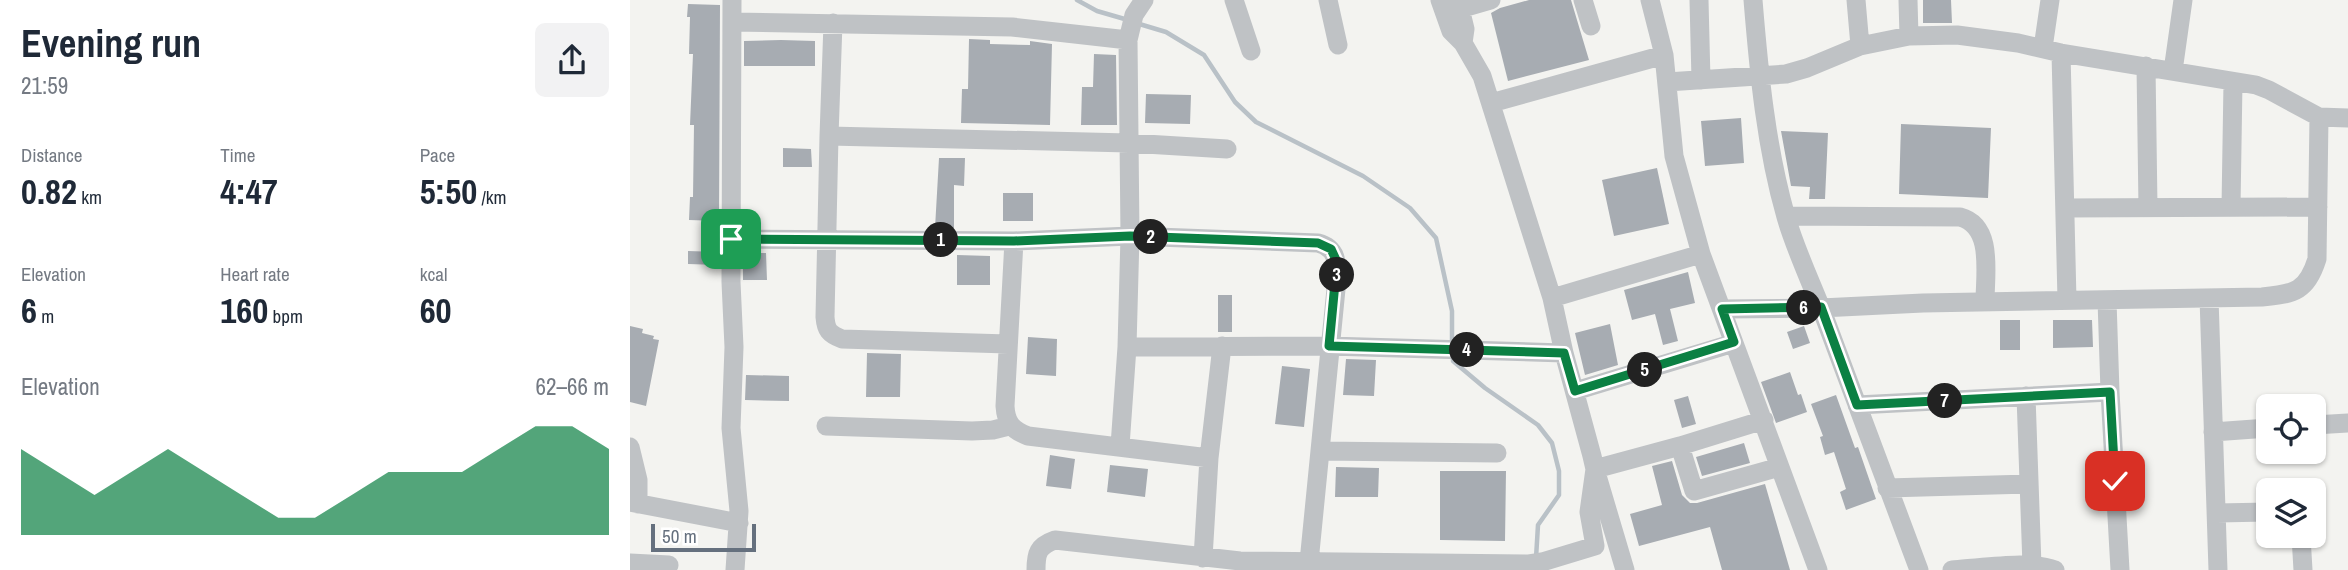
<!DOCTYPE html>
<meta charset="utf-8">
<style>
:root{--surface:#fff;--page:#f2f2f3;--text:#1f2937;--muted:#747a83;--accent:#0b8043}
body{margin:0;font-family:"Archivo Narrow",sans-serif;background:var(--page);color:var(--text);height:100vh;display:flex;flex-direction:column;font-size:26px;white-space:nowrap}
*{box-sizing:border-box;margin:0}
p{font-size:23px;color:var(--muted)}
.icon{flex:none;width:38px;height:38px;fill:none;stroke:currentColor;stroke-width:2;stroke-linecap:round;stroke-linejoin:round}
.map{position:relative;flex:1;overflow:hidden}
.side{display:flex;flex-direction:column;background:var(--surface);width:630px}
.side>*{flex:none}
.tools{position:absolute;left:1626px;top:394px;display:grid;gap:14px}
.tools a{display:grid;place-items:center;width:70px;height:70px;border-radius:10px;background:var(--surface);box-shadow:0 2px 5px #0004;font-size:35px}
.scale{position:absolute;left:21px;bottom:18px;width:105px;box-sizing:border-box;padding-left:7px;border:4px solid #65707e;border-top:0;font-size:19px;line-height:24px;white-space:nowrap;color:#65707e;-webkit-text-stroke:5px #fff;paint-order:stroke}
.pin{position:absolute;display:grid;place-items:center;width:60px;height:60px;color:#fff;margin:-30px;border-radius:14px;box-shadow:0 4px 10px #0006}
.km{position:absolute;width:35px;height:35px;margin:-18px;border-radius:50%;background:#222;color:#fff;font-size:19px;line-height:35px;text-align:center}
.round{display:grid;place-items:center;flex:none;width:74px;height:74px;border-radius:10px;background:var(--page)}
.summary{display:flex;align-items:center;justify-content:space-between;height:119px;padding:0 21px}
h1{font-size:38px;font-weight:700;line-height:52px}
.metrics{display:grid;grid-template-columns:repeat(3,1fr);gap:10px;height:119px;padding:7px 21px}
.metrics div{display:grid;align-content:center}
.metrics b{font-size:35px;font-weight:700}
.metrics small{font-size:19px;font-weight:400}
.metrics p{font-size:19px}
.chart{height:196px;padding:14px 21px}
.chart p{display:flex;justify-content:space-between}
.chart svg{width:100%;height:126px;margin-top:7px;fill:var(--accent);opacity:.7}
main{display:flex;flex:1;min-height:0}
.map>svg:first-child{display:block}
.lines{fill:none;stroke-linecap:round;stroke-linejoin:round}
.stream{stroke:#b9c1c7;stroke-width:4.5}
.building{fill:#a7acb2}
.minor{stroke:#bfc2c5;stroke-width:19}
.route-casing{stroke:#fff;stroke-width:14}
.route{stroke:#0b8043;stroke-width:9}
</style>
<main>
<section class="side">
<div class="summary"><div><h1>Evening run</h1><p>21:59</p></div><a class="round"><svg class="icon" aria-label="share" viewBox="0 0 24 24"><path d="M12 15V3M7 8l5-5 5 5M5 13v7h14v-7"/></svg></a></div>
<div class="metrics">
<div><p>Distance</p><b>0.82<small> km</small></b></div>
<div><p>Time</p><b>4:47</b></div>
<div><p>Pace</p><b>5:50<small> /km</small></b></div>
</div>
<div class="metrics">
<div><p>Elevation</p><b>6<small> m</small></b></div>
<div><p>Heart rate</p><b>160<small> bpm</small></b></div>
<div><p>kcal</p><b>60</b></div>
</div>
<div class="chart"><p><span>Elevation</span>62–66 m</p>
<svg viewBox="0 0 160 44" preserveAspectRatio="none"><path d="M0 44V14L10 22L20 30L30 22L40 14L50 22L60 30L70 38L80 38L90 30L100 22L110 22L120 22L130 14L140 6L150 6L160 14V44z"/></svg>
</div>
</section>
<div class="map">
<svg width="1718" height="570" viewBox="0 0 1718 570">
<rect width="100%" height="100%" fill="#f3f3f0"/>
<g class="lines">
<path class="stream" d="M447 0 467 11 498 20
M506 23 536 32 574 55 605 102 626 122 733 176 780 208 806 238 822 311V343
M823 356V361L855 388 908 425 922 443 929 471V495L908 525 906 558"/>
</g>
<path class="building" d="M899 0H941L959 60 878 81 861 13 870 8Z
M1293 0H1321L1322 23H1293Z
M58 4 90 5 89 221 59 220 60 197H63L64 125H60L63 54H59L60 17H57Z
M339 39 360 40V44L400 45V41L422 44 420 125 331 123 332 89H338Z
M151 40 185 41V66H114V41Z
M464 54 486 55 487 125H451L452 87H463Z
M516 94 561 95 560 124 515 123Z
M1111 118 1114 163 1075 166 1071 121Z
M1271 124 1361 128 1358 198 1269 194Z
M1151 131 1198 133 1195 199H1179L1180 187 1161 186Z
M153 148 181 149 182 167H153Z
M309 158H335L334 186 324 185V228H305Z
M1027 168 1039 224 984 236 972 180Z
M373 193H403V221H373Z
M58 251 89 252V265L58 264Z
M113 253H136L137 280H113Z
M327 255 360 256V285H327Z
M1058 272 1065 303 1040 309 1048 341 1033 345 1025 314 1002 320 994 290Z
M588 295H602V332H588Z
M1370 320H1390V350H1370Z
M1423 320H1462L1463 347 1423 348Z
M980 324 988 365 955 375 945 333Z
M0 326 13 329 12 333 24 336 23 339 29 340 16 406 0 402Z
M1174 326 1180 343 1163 349 1157 332Z
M398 337 427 339 426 376 396 374Z
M237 353 271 354 270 397H236Z
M716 359 746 360 744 396 713 395Z
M652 366 680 369 674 427 645 424Z
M1160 372 1168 395 1171 394 1177 412 1146 423 1131 382Z
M116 375 159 376V401L115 400Z
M1206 395 1225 448 1228 447 1246 499 1216 510 1210 492 1216 489 1204 452 1195 455 1190 437 1193 436 1181 404Z
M1058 396 1066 424 1052 428 1044 400Z
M1114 443 1120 463 1072 476 1066 457Z
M420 455 445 459 441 489 416 486Z
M1042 461 1052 495 1060 503H1067L1135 484 1160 570H1092L1080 527 1009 546 1000 514 1032 505 1022 466Z
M480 465 518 469 515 497 477 492Z
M706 467 749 468 748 497H705Z
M810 471H876L875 541 810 540Z"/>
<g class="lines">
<path class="minor" d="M102 0 101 282 104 347 101 428 109 511 105 570
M604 0 621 51
M698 0 708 45
M828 0 835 29 833 43
M953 0 961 26
M1020 0 1034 55 1044 156 1071 254 1188 570
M1069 0 1071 80
M1123 0C1129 73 1136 147 1156 217 1165 248 1179 278 1191 308L1293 303 1632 297C1665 294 1677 291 1687 259L1689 117
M1226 0 1230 46
M1278 0 1279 36
M830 9 861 0
M102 22 382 27 498 40 500 236 497 347 699 346 934 353
M203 23 199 136 499 143 597 149
M498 40 504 15 514 0
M1413 48 1420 0
M1431 53 1437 300
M1516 66 1518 208
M1543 71 1553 0
M1037 82 1156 74 1177 68 1230 46 1279 36 1327 35 1388 43 1431 53 1626 85 1639 90 1689 117 1718 118
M861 103 1034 55
M199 136 195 317C196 330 199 334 212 339L378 344
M1601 207 1603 82
M1435 208 1688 207
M1156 216 1330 217C1364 226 1355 274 1355 302
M101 239 384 241 500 236 688 243C707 248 707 262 707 279L679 562
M384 241 375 406C376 423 382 430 398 436L579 458
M922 298 1071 254
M1579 298 1588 570
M1477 300 1480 392 1490 570
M1092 309 1191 308 1289 570
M945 391 1104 343
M1396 396 1402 566
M1227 405 1480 392
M1684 425 1718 423
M196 426 342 431 363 430 379 426
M1583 432 1638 428
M490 446 497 347
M1050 446 1064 491 1150 467
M0 447 8 480V504
M691 451 867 453
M1257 488 1399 484
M0 502 109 523
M1587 513 1638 512
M1671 536 1673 570
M573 558 579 458 592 346
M0 563 39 565
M406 570C406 553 408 546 425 540L610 561 899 564 912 562 965 546 959 512 965 469 962 456 934 353 922 298 852 76 833 43 821 31 810 0
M995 570 965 469 1050 446 1134 420
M1322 570C1348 568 1402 560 1425 570"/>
</g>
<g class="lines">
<g class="route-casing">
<path id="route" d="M101 239 384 241 500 236 688 243 701 249 707 262 699 346 934 353 945 391 1104 342 1092 309 1191 307 1227 405 1480 392 1485 481"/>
</g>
<use href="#route" class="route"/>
</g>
</svg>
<div class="tools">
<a><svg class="icon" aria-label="locate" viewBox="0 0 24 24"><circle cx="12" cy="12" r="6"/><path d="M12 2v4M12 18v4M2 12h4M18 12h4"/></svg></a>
<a><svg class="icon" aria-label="layers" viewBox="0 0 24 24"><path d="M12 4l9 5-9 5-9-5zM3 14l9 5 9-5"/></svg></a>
</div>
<div class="scale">50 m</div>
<div class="pin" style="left:101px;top:239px;background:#1e9e55"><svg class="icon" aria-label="arrive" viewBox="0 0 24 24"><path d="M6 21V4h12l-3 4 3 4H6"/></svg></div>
<div class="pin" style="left:1485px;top:481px;background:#d93025"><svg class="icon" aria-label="check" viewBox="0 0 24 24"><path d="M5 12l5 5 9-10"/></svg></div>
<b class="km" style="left:311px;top:240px">1</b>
<b class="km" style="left:521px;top:237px">2</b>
<b class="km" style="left:707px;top:275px">3</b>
<b class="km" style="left:837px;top:350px">4</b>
<b class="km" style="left:1015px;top:370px">5</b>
<b class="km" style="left:1174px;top:308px">6</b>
<b class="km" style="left:1315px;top:401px">7</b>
</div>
</main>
